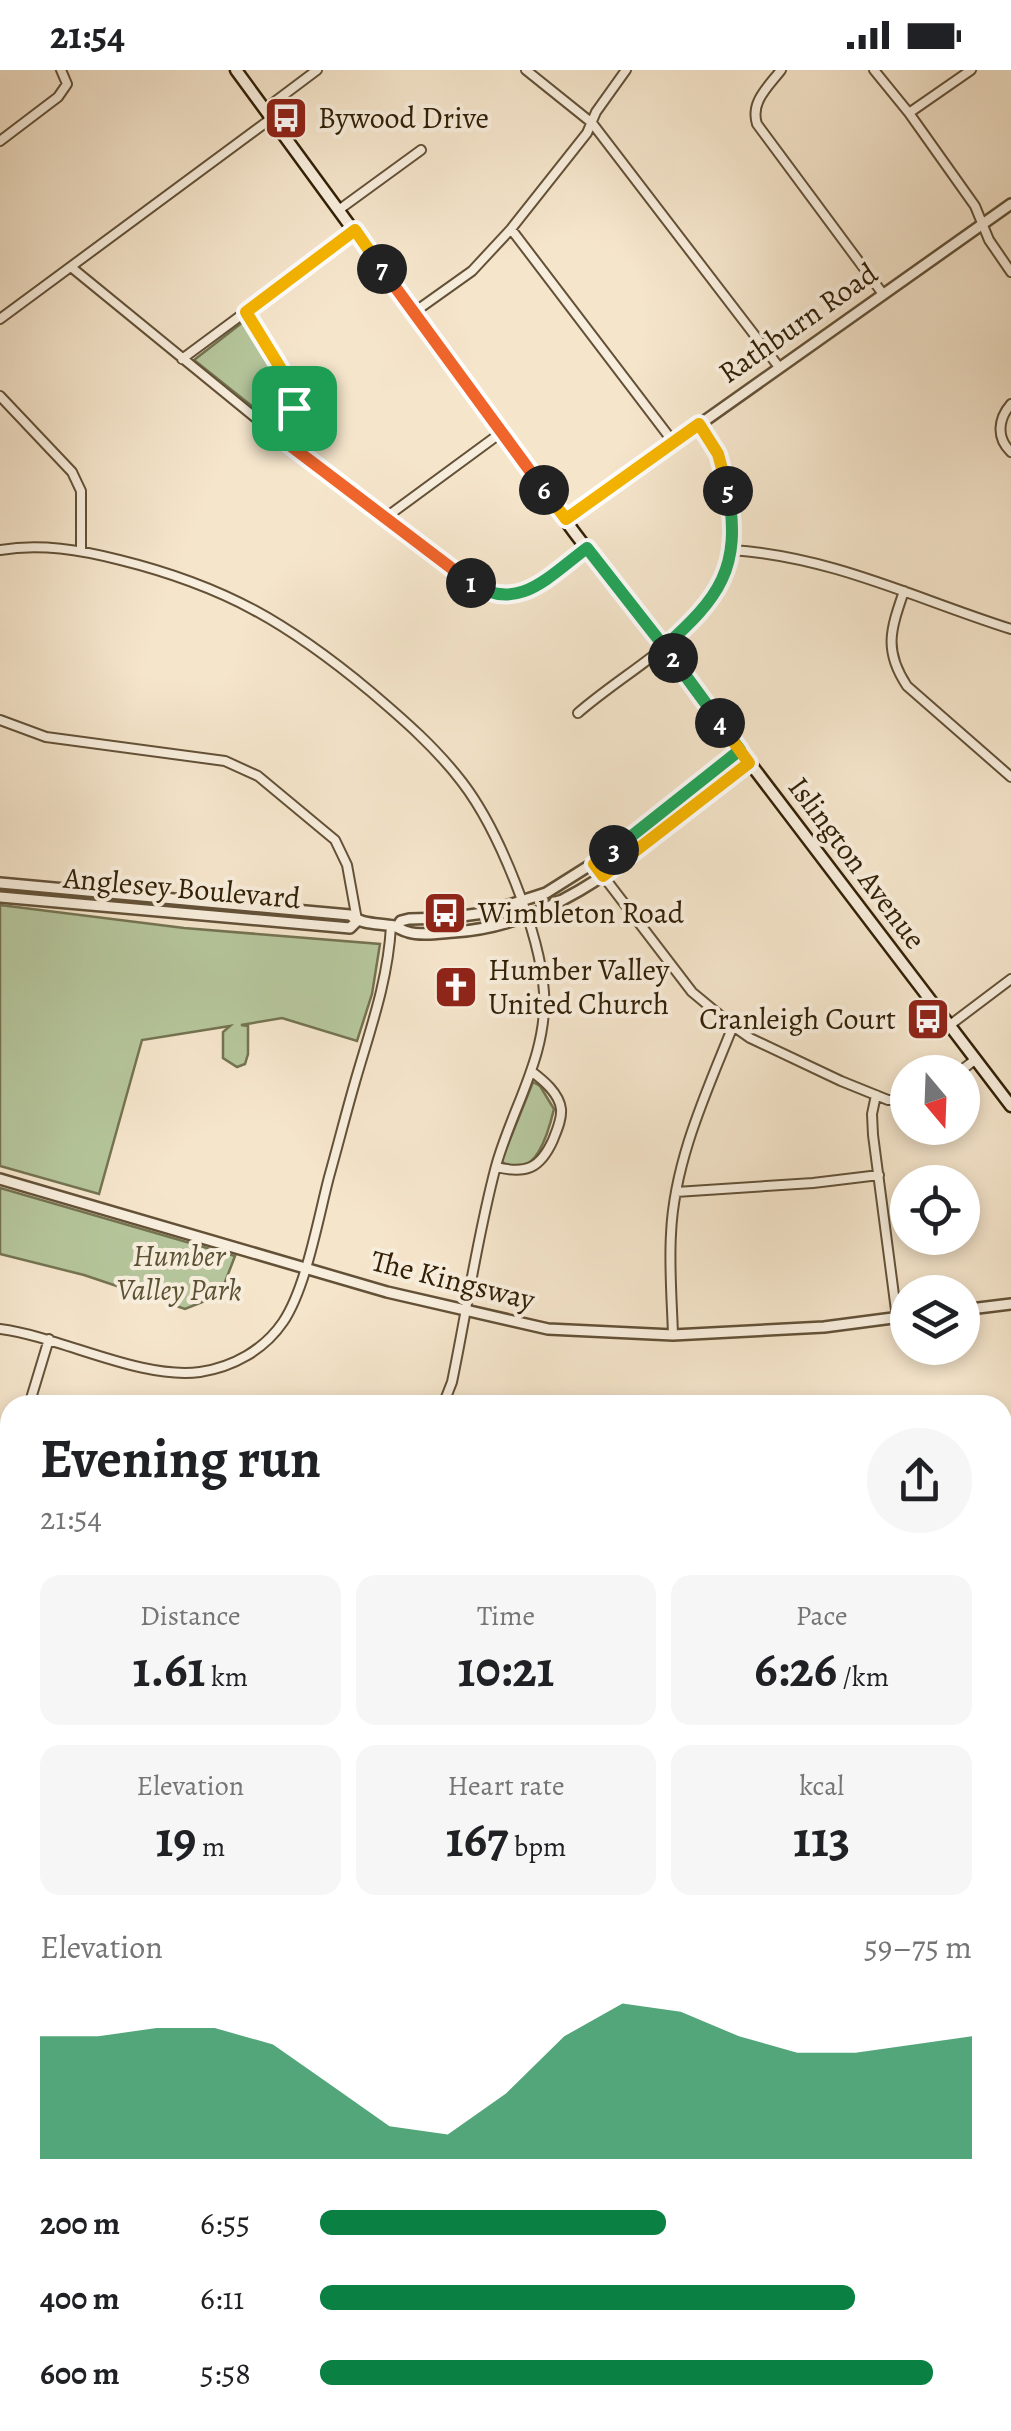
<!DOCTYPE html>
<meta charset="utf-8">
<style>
:root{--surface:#fff;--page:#f6f6f6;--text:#202124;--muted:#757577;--accent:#0b8043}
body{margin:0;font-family:Alegreya,serif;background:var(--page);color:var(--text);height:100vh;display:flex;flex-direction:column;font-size:38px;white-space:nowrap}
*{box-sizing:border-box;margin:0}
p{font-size:32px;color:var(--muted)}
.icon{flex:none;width:55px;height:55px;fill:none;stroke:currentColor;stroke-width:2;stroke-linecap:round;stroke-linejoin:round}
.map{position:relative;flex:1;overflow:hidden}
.side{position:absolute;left:0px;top:1325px;width:1012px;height:1038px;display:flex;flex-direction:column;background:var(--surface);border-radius:30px 30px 0 0;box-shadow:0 5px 15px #0003}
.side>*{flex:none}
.needle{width:65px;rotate:161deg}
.controls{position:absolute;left:890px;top:985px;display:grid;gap:20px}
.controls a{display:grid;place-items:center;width:90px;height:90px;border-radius:50%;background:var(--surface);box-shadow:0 5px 15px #0003;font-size:50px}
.pin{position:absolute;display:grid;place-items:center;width:85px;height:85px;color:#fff;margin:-42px;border-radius:20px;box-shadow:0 5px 15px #0006}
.km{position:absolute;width:50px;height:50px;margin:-25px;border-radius:50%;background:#222;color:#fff;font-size:28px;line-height:50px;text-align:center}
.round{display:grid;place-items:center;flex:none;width:105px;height:105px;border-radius:52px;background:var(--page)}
.headline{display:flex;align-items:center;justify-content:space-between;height:170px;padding:0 40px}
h1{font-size:55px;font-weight:700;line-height:75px}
.metrics{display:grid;grid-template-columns:repeat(3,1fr);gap:15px;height:170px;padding:10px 40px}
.metrics div{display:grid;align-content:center;border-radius:20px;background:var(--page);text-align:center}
.metrics b{font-size:50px;font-weight:700}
.metrics small{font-size:28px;font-weight:400}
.metrics p{font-size:28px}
.chart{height:280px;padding:20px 40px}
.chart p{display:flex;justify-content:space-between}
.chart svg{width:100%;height:180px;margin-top:10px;fill:var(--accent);opacity:.7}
ul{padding:0 40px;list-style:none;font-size:32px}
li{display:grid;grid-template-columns:160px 120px 1fr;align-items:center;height:75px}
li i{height:25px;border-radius:12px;background:var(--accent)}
.status{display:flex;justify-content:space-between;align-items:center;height:70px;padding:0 50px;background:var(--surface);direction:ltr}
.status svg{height:28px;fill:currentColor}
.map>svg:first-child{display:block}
.green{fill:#b6c69c;stroke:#747351;stroke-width:2.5}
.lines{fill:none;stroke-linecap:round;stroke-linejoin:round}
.minor-casing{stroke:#635137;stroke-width:12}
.tertiary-casing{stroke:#635137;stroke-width:14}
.secondary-casing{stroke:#322006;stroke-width:15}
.minor{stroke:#f8eedd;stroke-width:8}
.tertiary{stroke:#f8eedd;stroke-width:9}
.secondary{stroke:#f8eedd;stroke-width:10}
.split-1-casing{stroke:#fff;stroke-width:20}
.split-2-casing{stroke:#fff;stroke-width:20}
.split-3-casing{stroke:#fff;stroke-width:20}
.split-4-casing{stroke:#fff;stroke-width:20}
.split-5-casing{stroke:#fff;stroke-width:20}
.split-6-casing{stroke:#fff;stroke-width:20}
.split-7-casing{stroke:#fff;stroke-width:20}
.split-8-casing{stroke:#fff;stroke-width:20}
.split-1{stroke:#f0652b;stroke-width:12}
.split-2{stroke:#22a559;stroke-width:12}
.split-3{stroke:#22a559;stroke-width:12}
.split-4{stroke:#f5b400;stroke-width:12}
.split-5{stroke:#22a559;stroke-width:12}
.split-6{stroke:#f5b400;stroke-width:12}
.split-7{stroke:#f0652b;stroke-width:12}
.split-8{stroke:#f5b400;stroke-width:12}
.labels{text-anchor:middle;stroke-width:8;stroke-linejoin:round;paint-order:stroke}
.poi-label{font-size:30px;fill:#322006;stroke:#f8eedd;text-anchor:start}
.street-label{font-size:30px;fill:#322006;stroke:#f8eedd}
.park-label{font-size:30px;font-style:italic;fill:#5a5233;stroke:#f8eedd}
</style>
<div class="status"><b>21:54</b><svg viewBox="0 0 49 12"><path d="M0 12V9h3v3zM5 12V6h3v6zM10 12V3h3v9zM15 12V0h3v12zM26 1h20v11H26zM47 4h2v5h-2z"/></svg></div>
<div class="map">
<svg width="1011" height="2361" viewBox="0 0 1011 2361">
<rect width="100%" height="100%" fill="#f5e5cb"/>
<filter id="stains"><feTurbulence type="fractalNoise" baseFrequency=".002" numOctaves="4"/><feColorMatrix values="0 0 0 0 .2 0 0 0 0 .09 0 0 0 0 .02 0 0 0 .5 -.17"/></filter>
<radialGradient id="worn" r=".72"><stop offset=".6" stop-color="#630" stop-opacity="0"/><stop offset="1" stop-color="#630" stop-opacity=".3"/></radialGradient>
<path class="green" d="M243 252C256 262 287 311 289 327 291 338 284 349 278 357L194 290Z
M0 817 345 848 351 853 0 825Z
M0 835 184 858 380 874 372 924 357 971 282 948 241 955 248 956V984L245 994 237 997 223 988V962L230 956 142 970 99 1124 0 1096Z
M533 1012 540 1016 554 1039C549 1060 535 1115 502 1092L503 1087Z
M0 1118 235 1186 220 1225 185 1239 84 1205 0 1184Z
M1011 1364V1681L1003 1691 1002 1368Z
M1003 1944 1011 1949V2361H938L942 2353 1002 2352Z"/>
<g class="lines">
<g class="minor-casing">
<path id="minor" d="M526 0 592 53 779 297
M781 0C768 17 750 32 757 54L883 224
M874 0 909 43 975 136 989 170 1011 202
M265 39 317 0
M909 43 971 0
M0 71 58 27 67 14 61 0
M340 139 421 80
M511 159 674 373
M71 197 279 367 484 521C524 537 556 501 587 478
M246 242 294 324 291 348 279 367
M413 243 472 201 511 159 587 63 596 42 626 0
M0 249 272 48
M182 289 355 161
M0 326 72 402 81 421V480
M1011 334C998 349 996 368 1011 382
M385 448 502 362
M0 480C40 473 81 480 120 490 225 516 288 553 371 622 404 650 436 678 462 712 499 760 540 863 544 922 548 985 512 1038 496 1096 477 1167 467 1240 452 1312L443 1335
M732 480C834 487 916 529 1011 559
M904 521C891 559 883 580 907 616L1011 707
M578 643C642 587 739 548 731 448 729 412 719 384 699 355
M0 650 46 667 225 691 258 706 335 770 347 795 357 850
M594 794 692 922 733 956 750 968 841 1011 888 1030H908
M950 955 1011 909
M959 1002 976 989
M876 1025 872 1044 873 1065 897 1248
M496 1097C526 1104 540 1099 553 1070 557 1060 562 1049 561 1039 559 1023 543 1010 531 1001
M676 1122 813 1113 879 1105
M0 1259C62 1267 140 1310 200 1302 233 1297 264 1280 283 1252 306 1218 318 1149 329 1107 338 1075 346 1043 355 1012 370 960 388 911 391 856
M673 1265C672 1232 669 1197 671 1164 674 1092 706 1023 733 956
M29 1335 49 1269
M0 1432 10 1397
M0 1474 10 1473
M0 1861 10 1854
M0 2054 10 2048
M752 2352 758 2361
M107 2361 126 2352
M601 2361 612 2352
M809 2361 811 2352"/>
</g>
<g class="tertiary-casing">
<path id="tertiary" d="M566 449 1011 134
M0 813 350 845C362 855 378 853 394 856 399 858 403 861 408 862 421 866 440 863 454 862 572 855 659 759 749 693
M0 827 339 857 350 858 357 851
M397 857 401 851 409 849 447 848 484 843 546 823 611 782 740 681
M0 1109 387 1222 548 1259 673 1265 824 1257 908 1246
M962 1240 1011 1234"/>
</g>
<g class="secondary-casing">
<path id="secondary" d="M236 0 574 462 1011 1036
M0 2015 10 2029
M261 2352 267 2361"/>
</g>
<use href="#minor" class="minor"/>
<use href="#tertiary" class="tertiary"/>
<use href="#secondary" class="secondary"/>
</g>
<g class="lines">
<g class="split-1-casing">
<path id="split-1" d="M294 338 279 367 471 513"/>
</g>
<g class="split-2-casing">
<path id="split-2" d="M471 513C518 544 549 506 587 478L673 588"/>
</g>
<g class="split-3-casing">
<path id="split-3" d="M614 780 740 680 673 588"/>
</g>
<g class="split-4-casing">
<path id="split-4" d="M614 780 594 794 603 806 749 693 720 653"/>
</g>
<g class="split-5-casing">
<path id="split-5" d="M720 653 664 577C719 528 742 498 728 421"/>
</g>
<g class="split-6-casing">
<path id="split-6" d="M544 420 566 449 699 354 718 384 728 421"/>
</g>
<g class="split-7-casing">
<path id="split-7" d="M382 199 544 420"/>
</g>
<g class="split-8-casing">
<path id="split-8" d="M294 338 292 317 246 242 355 160 382 199"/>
</g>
<use href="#split-1" class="split-1"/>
<use href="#split-2" class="split-2"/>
<use href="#split-3" class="split-3"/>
<use href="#split-4" class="split-4"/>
<use href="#split-5" class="split-5"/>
<use href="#split-6" class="split-6"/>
<use href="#split-7" class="split-7"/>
<use href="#split-8" class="split-8"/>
</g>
<defs>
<g id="bus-square" transform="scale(2.25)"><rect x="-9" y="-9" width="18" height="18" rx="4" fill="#8f2418" stroke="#f8eedd"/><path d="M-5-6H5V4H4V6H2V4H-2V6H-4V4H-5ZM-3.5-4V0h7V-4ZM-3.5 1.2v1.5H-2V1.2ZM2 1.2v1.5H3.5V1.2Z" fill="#fff"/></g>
<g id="church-square" transform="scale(2.25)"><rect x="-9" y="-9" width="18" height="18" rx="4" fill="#8f2418" stroke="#f8eedd"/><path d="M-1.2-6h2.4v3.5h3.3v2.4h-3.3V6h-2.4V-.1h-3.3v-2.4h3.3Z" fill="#fff"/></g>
</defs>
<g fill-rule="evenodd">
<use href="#bus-square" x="286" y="48"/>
<use href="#bus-square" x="445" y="843"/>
<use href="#church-square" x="456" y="917"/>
<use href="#bus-square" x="928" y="949"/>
</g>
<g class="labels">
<g class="poi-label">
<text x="318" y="58">Bywood Drive</text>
<text x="478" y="853">Wimbleton Road</text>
<text x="488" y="910">Humber Valley<tspan x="488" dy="34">United Church</tspan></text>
<text x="896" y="959" text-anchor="end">Cranleigh Court</text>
</g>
<g class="street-label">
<text transform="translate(798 253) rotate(-35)" y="10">Rathburn Road</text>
<text transform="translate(857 793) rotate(53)" y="10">Islington Avenue</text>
<text transform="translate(182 818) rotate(5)" y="10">Anglesey Boulevard</text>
<text transform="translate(453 1210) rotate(14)" y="10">The Kingsway</text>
</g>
<g class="park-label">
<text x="179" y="1196">Humber<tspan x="179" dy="34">Valley Park</tspan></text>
</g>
</g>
<rect width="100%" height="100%" filter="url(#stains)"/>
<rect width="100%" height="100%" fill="url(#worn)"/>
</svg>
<div class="controls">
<a><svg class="needle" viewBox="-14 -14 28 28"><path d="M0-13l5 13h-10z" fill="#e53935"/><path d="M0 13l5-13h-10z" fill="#757577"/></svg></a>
<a><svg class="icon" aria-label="locate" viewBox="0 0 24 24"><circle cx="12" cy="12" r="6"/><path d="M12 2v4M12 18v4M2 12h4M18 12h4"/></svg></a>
<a><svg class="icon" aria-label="layers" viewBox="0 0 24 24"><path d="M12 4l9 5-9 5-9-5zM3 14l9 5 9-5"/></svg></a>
</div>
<div class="pin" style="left:294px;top:338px;background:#1e9e55"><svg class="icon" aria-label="arrive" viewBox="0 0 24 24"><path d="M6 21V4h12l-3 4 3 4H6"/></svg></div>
<b class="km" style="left:471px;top:513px">1</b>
<b class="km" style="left:673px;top:588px">2</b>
<b class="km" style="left:614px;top:780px">3</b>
<b class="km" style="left:720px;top:653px">4</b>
<b class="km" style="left:728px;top:421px">5</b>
<b class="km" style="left:544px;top:420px">6</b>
<b class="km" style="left:382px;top:199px">7</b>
<section class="side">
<div class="headline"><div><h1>Evening run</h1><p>21:54</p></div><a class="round"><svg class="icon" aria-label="share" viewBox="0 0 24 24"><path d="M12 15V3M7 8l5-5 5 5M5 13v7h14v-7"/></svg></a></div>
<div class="metrics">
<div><p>Distance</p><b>1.61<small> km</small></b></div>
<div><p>Time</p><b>10:21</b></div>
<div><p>Pace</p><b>6:26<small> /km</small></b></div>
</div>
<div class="metrics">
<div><p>Elevation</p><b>19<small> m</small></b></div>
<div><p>Heart rate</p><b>167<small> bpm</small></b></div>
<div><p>kcal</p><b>113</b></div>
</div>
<div class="chart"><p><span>Elevation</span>59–75 m</p>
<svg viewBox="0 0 160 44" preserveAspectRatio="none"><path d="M0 44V14L10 14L20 12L30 12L40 16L50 26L60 36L70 38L80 28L90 14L100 6L110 8L120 14L130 18L140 18L150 16L160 14V44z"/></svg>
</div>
<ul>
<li><b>200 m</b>6:55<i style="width:53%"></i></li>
<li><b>400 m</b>6:11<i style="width:82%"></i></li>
<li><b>600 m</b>5:58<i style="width:94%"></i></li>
</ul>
</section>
</div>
